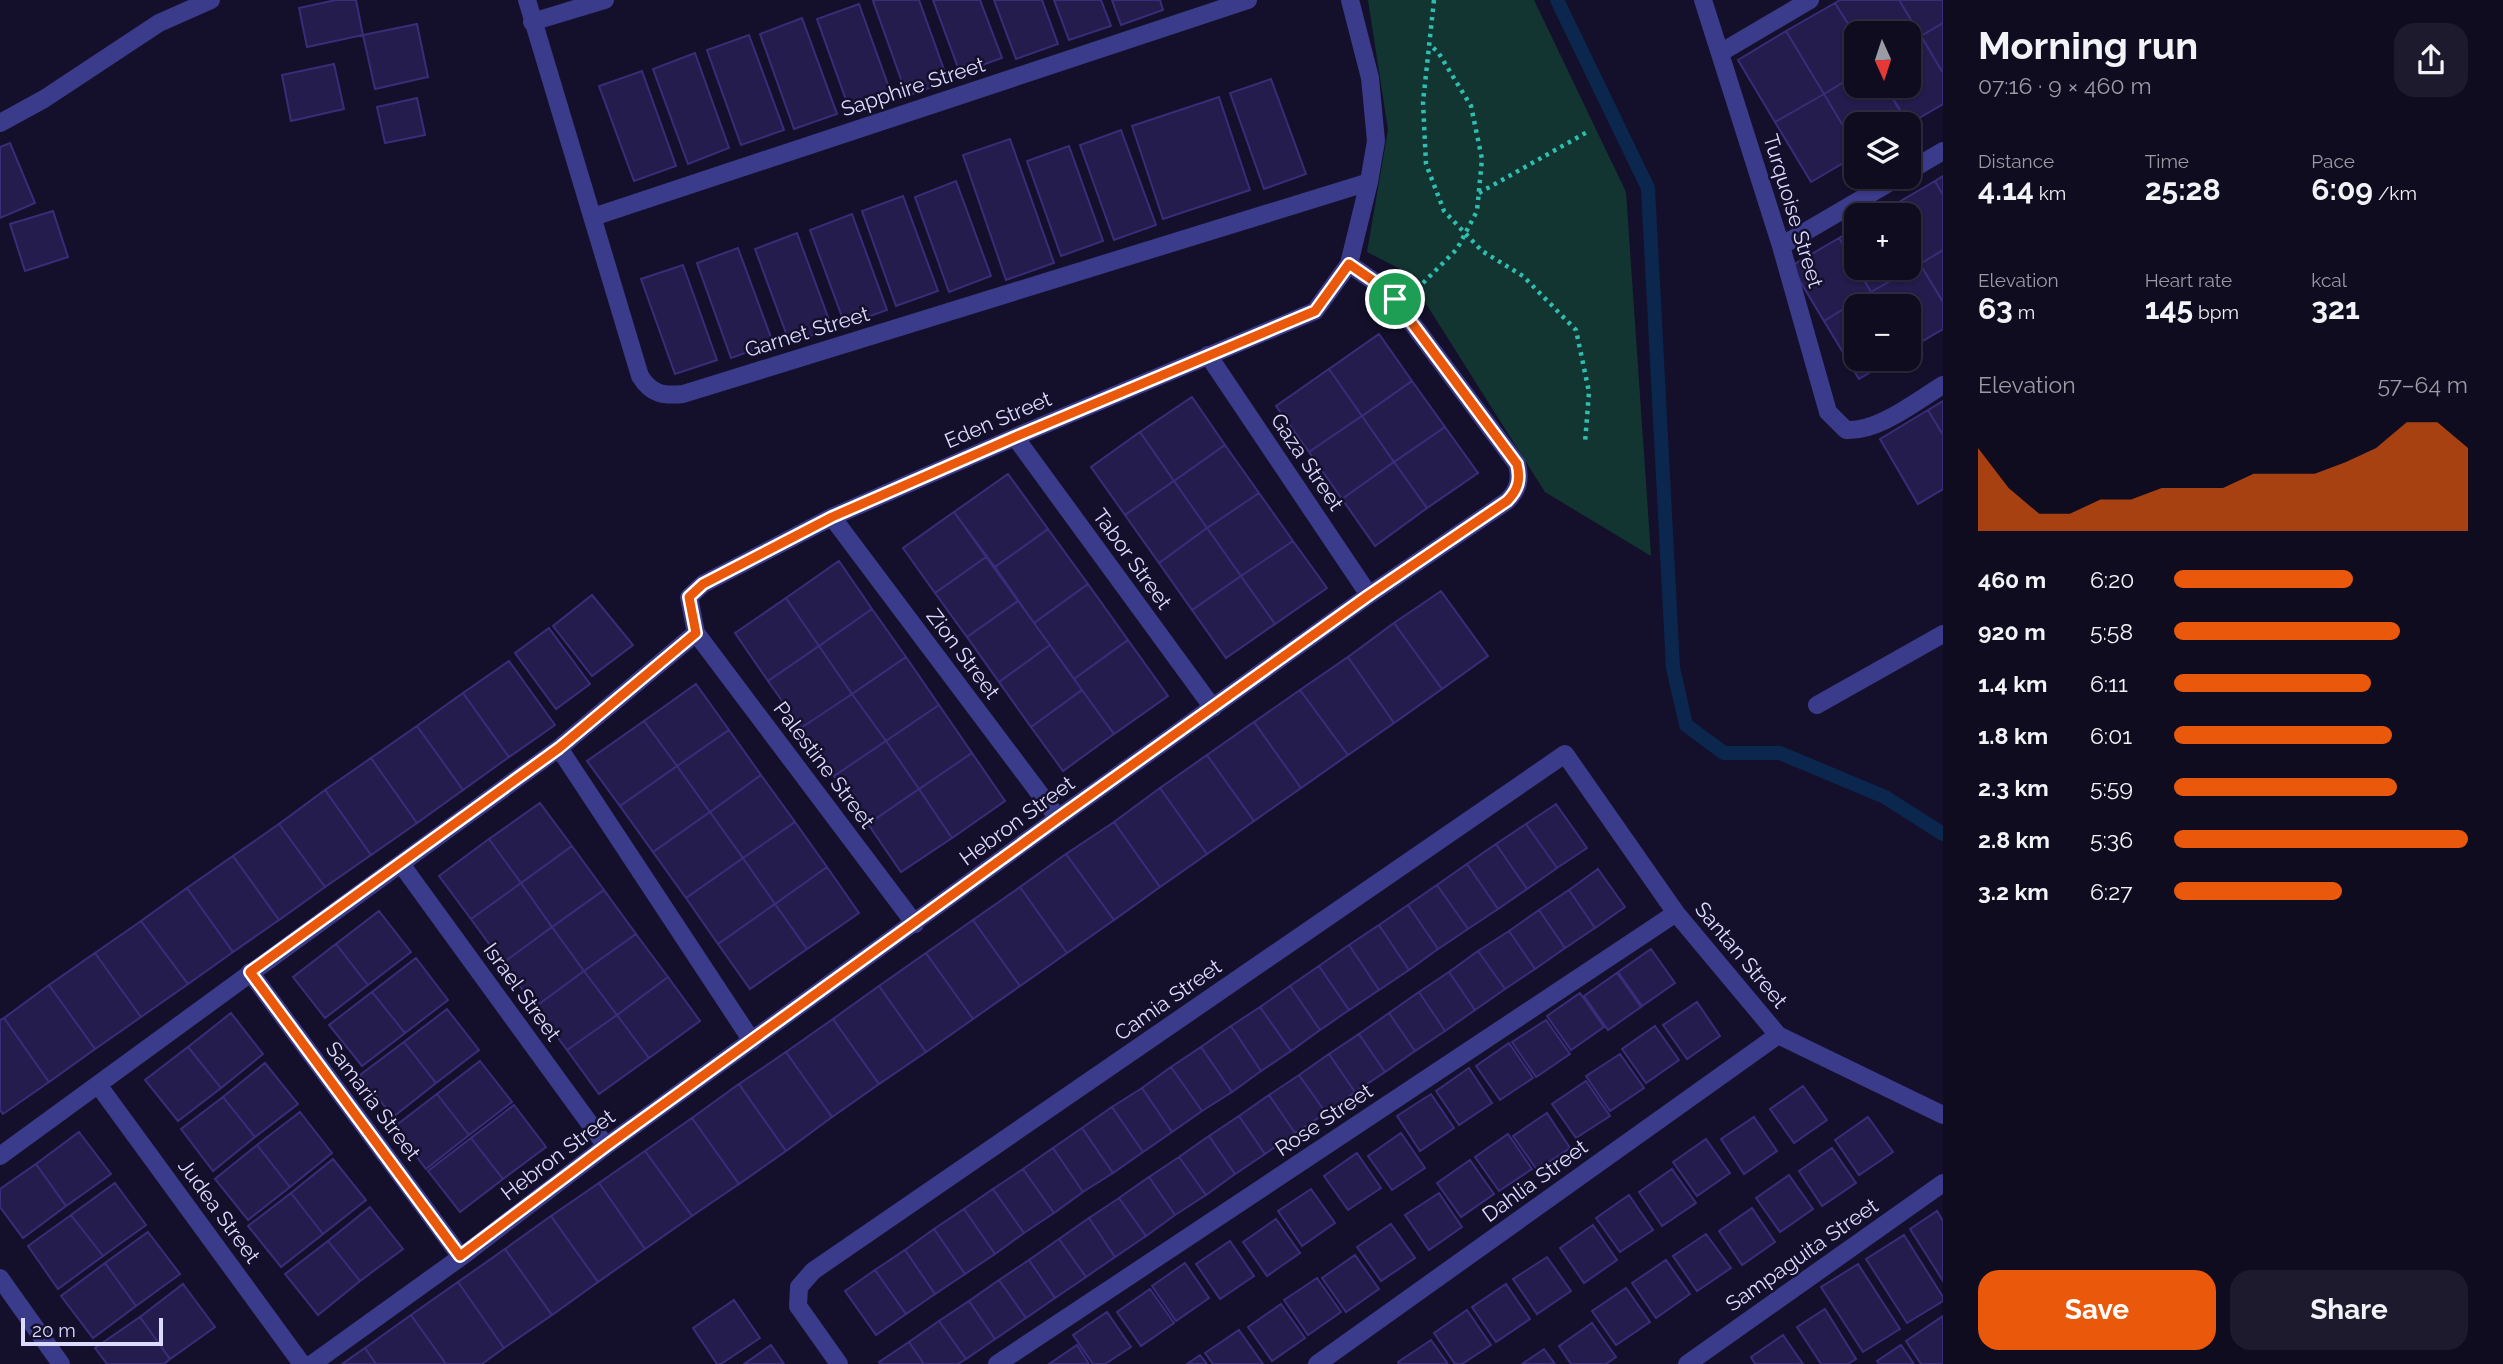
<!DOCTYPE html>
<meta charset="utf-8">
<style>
:root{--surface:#0f0c20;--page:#1d1a2d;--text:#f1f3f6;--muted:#9b9ba5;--line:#2f2c3e;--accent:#ea580c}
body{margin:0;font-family:Raleway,sans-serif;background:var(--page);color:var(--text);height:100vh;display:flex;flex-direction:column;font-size:26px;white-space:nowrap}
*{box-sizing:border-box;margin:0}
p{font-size:23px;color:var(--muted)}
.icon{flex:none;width:38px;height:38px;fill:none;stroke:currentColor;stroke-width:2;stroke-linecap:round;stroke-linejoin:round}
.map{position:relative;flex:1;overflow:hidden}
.details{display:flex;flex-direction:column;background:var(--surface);width:560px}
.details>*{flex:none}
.needle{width:46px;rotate:177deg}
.tools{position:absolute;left:1844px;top:21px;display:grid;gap:14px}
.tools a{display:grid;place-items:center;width:77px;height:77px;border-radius:14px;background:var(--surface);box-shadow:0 2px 5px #0004,0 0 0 2px var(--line);font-size:35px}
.scale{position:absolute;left:21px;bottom:18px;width:142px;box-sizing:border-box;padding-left:7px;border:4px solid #dddaff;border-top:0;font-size:19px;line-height:24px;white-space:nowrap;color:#dddaff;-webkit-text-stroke:5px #14102b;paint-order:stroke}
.pin{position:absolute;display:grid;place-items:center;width:60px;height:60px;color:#fff;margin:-30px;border:4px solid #fff;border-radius:50%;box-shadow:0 2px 7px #0007}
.round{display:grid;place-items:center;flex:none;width:74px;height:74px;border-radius:21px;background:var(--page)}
.overview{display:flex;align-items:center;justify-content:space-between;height:119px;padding:0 35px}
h1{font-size:38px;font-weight:700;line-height:52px}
.figures{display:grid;grid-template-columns:repeat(3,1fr);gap:10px;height:119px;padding:7px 35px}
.figures div{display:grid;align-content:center}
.figures b{font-size:30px;font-weight:700}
.figures small{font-size:19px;font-weight:400}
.figures p{font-size:19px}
.chart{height:196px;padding:14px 35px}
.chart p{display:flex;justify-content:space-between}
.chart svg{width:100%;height:126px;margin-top:7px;fill:var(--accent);opacity:.7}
.button{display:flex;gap:14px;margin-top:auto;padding:14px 35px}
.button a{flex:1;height:80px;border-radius:21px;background:var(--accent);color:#fff;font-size:28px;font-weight:700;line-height:80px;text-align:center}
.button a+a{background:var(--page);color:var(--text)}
ul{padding:0 35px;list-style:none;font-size:23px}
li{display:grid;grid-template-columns:112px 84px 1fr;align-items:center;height:52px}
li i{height:18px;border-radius:9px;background:var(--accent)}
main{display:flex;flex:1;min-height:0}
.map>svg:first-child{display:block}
.green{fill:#133532}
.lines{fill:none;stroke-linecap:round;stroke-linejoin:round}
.stream{stroke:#0c274e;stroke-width:14}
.building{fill:#231c4c;stroke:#392d79;stroke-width:2}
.path{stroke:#2ebfb0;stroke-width:4.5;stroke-dasharray:3.5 5;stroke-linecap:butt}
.street{stroke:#3b3b8b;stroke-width:18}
.route-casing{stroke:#fff;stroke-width:14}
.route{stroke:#ea580c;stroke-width:9}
.labels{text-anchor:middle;stroke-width:5;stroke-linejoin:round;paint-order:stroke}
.street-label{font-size:21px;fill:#dddaff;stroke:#14102b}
</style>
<main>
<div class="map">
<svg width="1943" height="1364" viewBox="0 0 1943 1364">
<rect width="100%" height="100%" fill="#14102b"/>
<path class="green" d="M1368 0H1534L1626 192 1651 556 1545 492 1406 272 1367 252 1388 130Z"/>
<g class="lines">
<path class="stream" d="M1557 0 1648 188 1673 668 1686 725 1724 753H1780L1885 797 1943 834"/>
</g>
<path class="building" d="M336 0H356L363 35 307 47 299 8Z
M876 0H919L948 81 907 96 873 1Z
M933 0H980L1002 58 960 73Z
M994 0H1042L1058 44 1016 59Z
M1054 0H1101L1111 26 1069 40Z
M1112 0H1160L1163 10 1121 25Z
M1840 0H1899L1921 36 1909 43V33H1857V38L1835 3Z
M1899 0H1943V23L1921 36Z
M1835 3 1857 38V74L1824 94 1786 31Z
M859 4 893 99 851 114 817 19Z
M802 18 837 114 794 129 760 34Z
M1943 23V73L1921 36Z
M417 24 428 77 375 89 363 35Z
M1786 31 1824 94 1775 122 1738 60Z
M749 35 784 130 741 145 707 50Z
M1921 36 1943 73V104L1909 124 1885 86H1909V43Z
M695 53 729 148 688 164 653 69Z
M334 64 344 109 291 121 282 75Z
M642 71 676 166 634 181 599 86Z
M1857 74V86H1885L1908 124H1857V149L1824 94Z
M1271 79 1306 174 1264 189 1230 93Z
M1824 94 1857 149V155L1811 182 1775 122Z
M1219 97 1250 190 1163 219 1132 126Z
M417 98 425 135 385 143 377 107Z
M1121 130 1156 225 1114 240 1080 145Z
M1010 139 1054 263 1006 280 963 155Z
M10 143 35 203 0 218V147Z
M1069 146 1103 241 1061 256 1027 161Z
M1943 176V195L1935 181Z
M956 181 991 276 949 292 915 197Z
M1935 181 1943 195V250L1920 264 1909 246V215H1890L1887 209Z
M903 196 938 291 896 306 862 211Z
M53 211 68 257 25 271 10 224Z
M852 214 887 310 845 325 810 230Z
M1857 227V267L1839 238Z
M797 233 832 328 790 344 755 249Z
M1839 238 1871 292 1824 321 1791 266Z
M1909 246 1920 264 1871 292 1857 268H1909Z
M738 248 773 343 731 358 697 263Z
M1943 250V302L1920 264Z
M1920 264 1943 302V329L1909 349V306H1880L1871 292Z
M683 265 717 360 675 374 641 279Z
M1871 292 1880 306H1857V359H1893L1859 379 1824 321Z
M1379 334 1412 381 1362 416 1329 369Z
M1329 369 1362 416 1309 452 1276 406Z
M1412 381 1445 427 1394 462 1362 416Z
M1192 397 1225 445 1174 481 1140 432Z
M1943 401V435L1928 410Z
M1928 410 1943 435V489L1918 504 1880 439Z
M1362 416 1394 462 1342 499 1309 452Z
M1445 427 1478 473 1427 508 1394 462Z
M1140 432 1174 481 1125 515 1091 467Z
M1225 445 1259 493 1207 528 1174 481Z
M1394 462 1427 508 1375 546 1342 499Z
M1008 474 1048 529 995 567 954 512Z
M1174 481 1207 528 1159 563 1125 515Z
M1259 493 1293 541 1241 576 1207 528Z
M954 512 986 557 935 593 903 548Z
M1207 528 1241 576 1192 610 1159 563Z
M1048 529 1088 584 1034 623 995 567Z
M1293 541 1327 588 1275 624 1241 576Z
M986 557 1018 601 967 637 935 593Z
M839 561 872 609 819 646 786 598Z
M1241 576 1275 624 1226 658 1192 610Z
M1088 584 1128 640 1074 679 1034 623Z
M1441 591 1488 656 1442 689 1394 623Z
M592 595 633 645 592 676 553 626Z
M786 598 819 646 768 681 735 633Z
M1018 601 1050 645 999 682 967 637Z
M872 609 906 657 852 694 819 646Z
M1394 623 1442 689 1394 723 1348 657Z
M549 628 590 684 556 709 515 653Z
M1128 640 1168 696 1114 734 1074 679Z
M1050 645 1082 690 1031 727 999 682Z
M819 646 852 694 801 728 768 681Z
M906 657 939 705 886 741 852 694Z
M1348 657 1394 723 1348 755 1300 690Z
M509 661 555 725 509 757 463 693Z
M696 684 729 730 677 766 644 721Z
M1082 690 1114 734 1063 771 1031 727Z
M1300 690 1348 755 1301 788 1254 722Z
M463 693 509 757 463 790 417 726Z
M852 694 886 741 834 776 801 728Z
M939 705 972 753 919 789 886 741Z
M644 721 677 766 620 806 587 761Z
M1254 722 1301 788 1254 821 1207 755Z
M417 726 463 790 417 823 371 758Z
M729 730 761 775 710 812 677 766Z
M886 741 919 789 868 824 834 776Z
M972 753 1005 801 952 838 919 789Z
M1207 755 1254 821 1207 854 1160 788Z
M371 758 417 823 371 855 325 790Z
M677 766 710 812 653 852 620 806Z
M761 775 795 822 743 858 710 812Z
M1160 788 1207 854 1160 887 1114 822Z
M919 789 952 838 901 872 868 824Z
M325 790 371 855 325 887 279 824Z
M540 803 572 846 521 883 489 839Z
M1556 804 1587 848 1557 868 1526 824Z
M710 812 743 858 686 898 653 852Z
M795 822 827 867 775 904 743 858Z
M1114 822 1160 887 1114 920 1066 854Z
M279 824 325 887 279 920 233 856Z
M1526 824 1557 868 1527 889 1496 844Z
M489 839 521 883 471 919 439 876Z
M1496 844 1527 889 1498 909 1467 864Z
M572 846 604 890 552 927 521 883Z
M1066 854 1114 920 1067 953 1020 887Z
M233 856 279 920 233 952 187 888Z
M743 858 775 904 718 944 686 898Z
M1467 864 1498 909 1468 929 1437 885Z
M827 867 859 913 807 949 775 904Z
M1598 869 1625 907 1595 928 1569 890Z
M521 883 552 927 503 963 471 919Z
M1437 885 1468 929 1438 949 1408 905Z
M1020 887 1067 953 1020 986 973 920Z
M187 888 233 952 188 984 141 921Z
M604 890 636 934 584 971 552 927Z
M1569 890 1595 928 1565 948 1539 910Z
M775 904 807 949 750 989 718 944Z
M1408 905 1438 949 1409 970 1379 925Z
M1539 910 1565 948 1535 969 1509 931Z
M379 911 411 952 368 985 336 944Z
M973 920 1020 986 973 1019 926 953Z
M141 921 188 984 141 1017 95 953Z
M1379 925 1409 970 1379 990 1349 945Z
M552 927 584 971 535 1007 503 963Z
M1509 931 1535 969 1505 989 1478 951Z
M636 934 668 977 617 1015 584 971Z
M336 944 368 985 325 1018 293 977Z
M1349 945 1379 990 1349 1010 1319 966Z
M1651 949 1675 983 1642 1006 1618 972Z
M1478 951 1505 989 1475 1010 1449 972Z
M95 953 141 1017 95 1049 49 985Z
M926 953 973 1019 926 1052 879 986Z
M416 958 448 1000 405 1033 372 992Z
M1319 966 1349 1010 1320 1030 1290 986Z
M584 971 617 1015 567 1050 535 1007Z
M1449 972 1475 1010 1445 1031 1419 992Z
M1617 973 1641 1007 1608 1030 1584 996Z
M668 977 700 1021 649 1058 617 1015Z
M49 985 95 1049 49 1082 4 1018Z
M879 986 926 1052 879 1084 833 1019Z
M1290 986 1320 1030 1291 1051 1260 1007Z
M372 992 405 1033 362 1066 329 1025Z
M1419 992 1445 1031 1415 1051 1389 1013Z
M1580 993 1604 1027 1571 1050 1547 1016Z
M1697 1002 1720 1036 1687 1059 1663 1025Z
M1260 1007 1291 1051 1261 1071 1231 1026Z
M447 1009 479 1050 436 1083 404 1042Z
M231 1013 263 1054 221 1088 188 1047Z
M1389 1013 1415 1051 1385 1072 1359 1034Z
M617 1015 649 1058 599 1094 567 1050Z
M4 1018 49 1082 3 1114 0 1110V1020Z
M833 1019 879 1084 832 1117 786 1052Z
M1546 1020 1570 1054 1536 1077 1512 1042Z
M1231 1026 1261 1071 1232 1092 1201 1047Z
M1655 1026 1679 1060 1646 1083 1622 1049Z
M1359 1034 1385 1072 1355 1092 1329 1054Z
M404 1042 436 1083 393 1117 360 1075Z
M1509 1043 1533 1078 1500 1100 1476 1066Z
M188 1047 221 1088 178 1121 145 1080Z
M1201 1047 1232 1092 1202 1111 1171 1067Z
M786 1052 832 1117 786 1151 739 1084Z
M1329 1054 1355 1092 1326 1113 1299 1075Z
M1620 1054 1644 1088 1610 1111 1586 1076Z
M480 1061 512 1102 469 1135 437 1094Z
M265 1063 298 1104 255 1137 223 1097Z
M1171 1067 1202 1111 1172 1132 1142 1088Z
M1469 1068 1492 1103 1459 1125 1436 1091Z
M1299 1075 1326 1113 1295 1133 1269 1095Z
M1586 1081 1610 1116 1576 1138 1552 1104Z
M739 1084 786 1151 739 1184 692 1118Z
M1803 1086 1827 1120 1794 1143 1770 1109Z
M1142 1088 1172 1132 1143 1152 1112 1107Z
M437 1094 469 1135 426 1169 394 1127Z
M1431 1094 1454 1128 1420 1151 1397 1116Z
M1269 1095 1295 1133 1265 1154 1239 1116Z
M223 1097 255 1137 213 1171 181 1129Z
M514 1105 546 1147 503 1179 471 1138Z
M1112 1107 1143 1152 1113 1173 1082 1128Z
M300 1112 332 1153 290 1187 257 1145Z
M1547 1113 1570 1148 1537 1170 1513 1136Z
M1239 1116 1265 1154 1235 1174 1209 1136Z
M1754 1117 1777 1151 1744 1174 1721 1139Z
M1868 1117 1893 1152 1859 1175 1835 1140Z
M692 1118 739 1184 692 1216 645 1151Z
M1082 1128 1113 1173 1083 1192 1053 1148Z
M79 1132 111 1174 66 1206 36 1164Z
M1401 1133 1425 1168 1392 1190 1368 1156Z
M1508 1134 1532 1169 1499 1191 1475 1157Z
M1209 1136 1235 1174 1206 1195 1179 1157Z
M471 1138 503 1179 460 1212 428 1171Z
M1706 1139 1730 1173 1697 1196 1673 1162Z
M257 1145 290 1187 248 1220 215 1179Z
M1053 1148 1083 1192 1054 1213 1023 1169Z
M1832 1148 1856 1183 1822 1206 1799 1171Z
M645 1151 692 1216 645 1249 599 1183Z
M1357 1153 1381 1188 1348 1210 1324 1176Z
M1179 1157 1206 1195 1175 1215 1149 1177Z
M333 1159 366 1200 323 1234 291 1193Z
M1470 1160 1494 1194 1461 1217 1437 1183Z
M36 1164 66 1206 23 1238 0 1207V1189Z
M1023 1169 1054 1213 1024 1233 993 1189Z
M1672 1169 1696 1203 1662 1226 1639 1192Z
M1789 1175 1813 1209 1780 1232 1756 1198Z
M1149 1177 1175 1215 1146 1236 1119 1198Z
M115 1183 146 1225 103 1256 71 1215Z
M599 1183 645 1249 598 1282 551 1216Z
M993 1189 1024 1233 995 1254 964 1209Z
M1311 1189 1335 1223 1302 1246 1278 1211Z
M291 1193 323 1234 281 1267 248 1226Z
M1439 1193 1462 1227 1429 1250 1405 1215Z
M1629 1195 1653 1230 1620 1252 1596 1218Z
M1119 1198 1146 1236 1115 1257 1089 1218Z
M370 1207 403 1249 360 1281 328 1241Z
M1752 1208 1775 1242 1742 1265 1719 1231Z
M964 1209 995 1254 965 1274 934 1229Z
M1937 1211 1943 1221V1281L1910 1229Z
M71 1215 103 1256 58 1289 28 1246Z
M551 1216 598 1282 552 1315 505 1249Z
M1089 1218 1115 1257 1086 1277 1059 1239Z
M1276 1219 1300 1253 1267 1276 1243 1242Z
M1391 1224 1415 1258 1381 1281 1357 1247Z
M1593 1225 1617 1260 1584 1283 1560 1248Z
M934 1229 965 1274 935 1294 905 1250Z
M148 1232 180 1274 136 1306 105 1263Z
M1706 1234 1731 1268 1697 1291 1673 1256Z
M1904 1235 1943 1297V1301L1907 1323 1866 1259Z
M1059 1239 1086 1277 1055 1298 1029 1260Z
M328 1241 360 1281 318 1315 285 1274Z
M1230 1241 1254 1276 1220 1299 1196 1264Z
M505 1249 552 1315 504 1348 458 1282Z
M905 1250 935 1294 906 1314 875 1270Z
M1355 1255 1379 1289 1346 1312 1322 1278Z
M1547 1257 1571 1291 1537 1314 1513 1279Z
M1029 1260 1055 1298 1026 1318 999 1280Z
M1666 1260 1690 1294 1656 1318 1632 1283Z
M105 1263 136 1306 93 1338 61 1296Z
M1185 1263 1209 1298 1176 1321 1152 1286Z
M1858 1264 1900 1329 1863 1352 1821 1287Z
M875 1270 906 1314 876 1335 845 1291Z
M1317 1278 1341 1312 1308 1335 1284 1300Z
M999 1280 1026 1318 995 1339 969 1301Z
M458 1282 504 1348 482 1364H446L411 1315Z
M183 1284 215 1327 170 1359 140 1317Z
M1506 1284 1530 1319 1496 1342 1472 1307Z
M1626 1288 1650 1322 1616 1345 1592 1311Z
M1150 1289 1174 1323 1141 1346 1117 1312Z
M734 1300 760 1338 721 1364H717L693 1328Z
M969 1301 995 1339 966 1359 939 1321Z
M1281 1304 1305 1338 1272 1361 1248 1327Z
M1825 1309 1856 1359 1848 1364H1821L1797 1327Z
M1467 1310 1491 1345 1462 1364H1455L1434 1333Z
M1107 1312 1131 1347 1105 1364H1093L1073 1335Z
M411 1315 446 1364H376L365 1348Z
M1943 1316V1364H1921L1906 1341Z
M140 1317 170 1359 164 1364H107L95 1348Z
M939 1321 966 1359 958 1364H924L909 1342Z
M1592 1323 1616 1357 1606 1364H1571L1559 1346Z
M1239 1330 1263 1364H1213L1205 1353Z
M1783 1335 1803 1364H1755L1751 1357Z
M1431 1340 1448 1364H1399L1398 1362Z
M909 1342 924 1364H880L879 1362Z
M771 1345 784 1364H744Z
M1077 1345 1089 1364H1049Z
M1901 1345 1914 1364H1879L1877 1361Z
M365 1348 376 1364H342Z
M1544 1349 1555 1364H1522Z
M1200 1355 1207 1364H1187Z"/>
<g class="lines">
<path class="path" d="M1434 0 1423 102 1426 164 1444 211 1482 251 1523 276 1576 330 1589 392 1585 443
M1479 193 1589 131
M1423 283 1457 249 1477 211 1482 159 1471 106 1438 52 1430 45"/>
<path class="street" d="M527 0 640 376C651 394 663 396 683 394L1369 182
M1703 0 1781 246 1828 412 1846 430C1878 432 1915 402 1943 385
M532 22 605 0
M1720 53 1810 0
M0 123 44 99 159 23 211 0
M1909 171 1943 151
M593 217 1248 0
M1781 246 1899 177
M1208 355 1369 595
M1015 437 1213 708
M832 517 1058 818
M1817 705 1943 634
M559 748 752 1041
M401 864 606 1146
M915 924 696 633 689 597 703 584 832 517 1015 437 1315 311 1349 264 1369 182 1376 141 1370 78 1350 0
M250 972 461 1257
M99 1086 302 1364
M0 1156 559 748 696 633
M0 1278 61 1364
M312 1364 461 1257 606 1146 1058 818 1369 595 1507 501C1518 490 1521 480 1517 464L1388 291 1349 264
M839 1364 798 1306 799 1287 813 1271 1565 754 1676 913 1778 1035 1943 1115
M997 1364 1676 913
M1317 1364 1778 1035
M1687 1364 1943 1183"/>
</g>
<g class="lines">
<g class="route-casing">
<path id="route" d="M1349 264 1388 291 1517 464C1521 480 1518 490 1507 501L1369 595 1058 818 606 1146 460 1256 250 972 559 748 696 633 689 597 703 584 832 517 1015 437 1315 311Z"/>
</g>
<use href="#route" class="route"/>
</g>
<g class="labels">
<g class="street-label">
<text transform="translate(913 87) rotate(-18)" y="7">Sapphire Street</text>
<text transform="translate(1793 211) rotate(73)" y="7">Turquoise Street</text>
<text transform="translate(807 332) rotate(-17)" y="7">Garnet Street</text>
<text transform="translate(998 420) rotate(-23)" y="7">Eden Street</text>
<text transform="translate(1307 462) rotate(56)" y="7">Gaza Street</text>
<text transform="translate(1132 559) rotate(54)" y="7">Tabor Street</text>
<text transform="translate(963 654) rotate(53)" y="7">Zion Street</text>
<text transform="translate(824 765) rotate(53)" y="7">Palestine Street</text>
<text transform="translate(1017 821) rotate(-36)" y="7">Hebron Street</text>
<text transform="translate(1741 955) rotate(50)" y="7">Santan Street</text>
<text transform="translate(522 992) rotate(54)" y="7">Israel Street</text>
<text transform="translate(1168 1000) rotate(-35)" y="7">Camia Street</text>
<text transform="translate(373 1101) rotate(53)" y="7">Samaria Street</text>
<text transform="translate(1324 1120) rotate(-34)" y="7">Rose Street</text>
<text transform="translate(558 1155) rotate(-37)" y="7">Hebron Street</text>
<text transform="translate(1535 1181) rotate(-36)" y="7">Dahlia Street</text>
<text transform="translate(219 1211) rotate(54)" y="7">Judea Street</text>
<text transform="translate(1802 1255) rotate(-35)" y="7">Sampaguita Street</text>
</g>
</g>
</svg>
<div class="tools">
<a><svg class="needle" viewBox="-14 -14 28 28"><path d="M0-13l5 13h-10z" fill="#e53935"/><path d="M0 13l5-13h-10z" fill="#9b9ba5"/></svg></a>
<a><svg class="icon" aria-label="layers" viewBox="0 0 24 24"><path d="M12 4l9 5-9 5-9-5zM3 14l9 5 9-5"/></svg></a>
<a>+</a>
<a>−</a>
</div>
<div class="scale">20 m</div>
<div class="pin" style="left:1395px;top:299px;background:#1e9e55"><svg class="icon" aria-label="arrive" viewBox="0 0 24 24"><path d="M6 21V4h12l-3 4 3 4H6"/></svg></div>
</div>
<section class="details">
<div class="overview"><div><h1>Morning run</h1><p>07:16 · 9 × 460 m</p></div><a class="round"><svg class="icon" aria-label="share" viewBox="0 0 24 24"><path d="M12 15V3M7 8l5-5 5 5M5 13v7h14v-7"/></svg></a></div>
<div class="figures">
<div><p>Distance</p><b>4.14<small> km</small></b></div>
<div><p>Time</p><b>25:28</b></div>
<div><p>Pace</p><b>6:09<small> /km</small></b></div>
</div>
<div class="figures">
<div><p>Elevation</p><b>63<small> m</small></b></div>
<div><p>Heart rate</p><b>145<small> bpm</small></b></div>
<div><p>kcal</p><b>321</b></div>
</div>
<div class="chart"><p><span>Elevation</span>57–64 m</p>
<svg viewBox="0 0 160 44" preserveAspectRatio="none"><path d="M0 44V15L10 29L20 38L30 38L40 33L50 33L60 29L70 29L80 29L90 24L100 24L110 24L120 20L130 15L140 6L150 6L160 15V44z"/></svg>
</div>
<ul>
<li><b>460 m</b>6:20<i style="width:61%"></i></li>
<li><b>920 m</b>5:58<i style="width:77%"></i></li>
<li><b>1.4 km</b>6:11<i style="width:67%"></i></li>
<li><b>1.8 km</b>6:01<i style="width:74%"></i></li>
<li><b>2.3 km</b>5:59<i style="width:76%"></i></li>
<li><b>2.8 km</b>5:36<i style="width:100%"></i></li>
<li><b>3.2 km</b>6:27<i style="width:57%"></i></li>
</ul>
<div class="button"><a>Save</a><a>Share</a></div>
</section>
</main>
